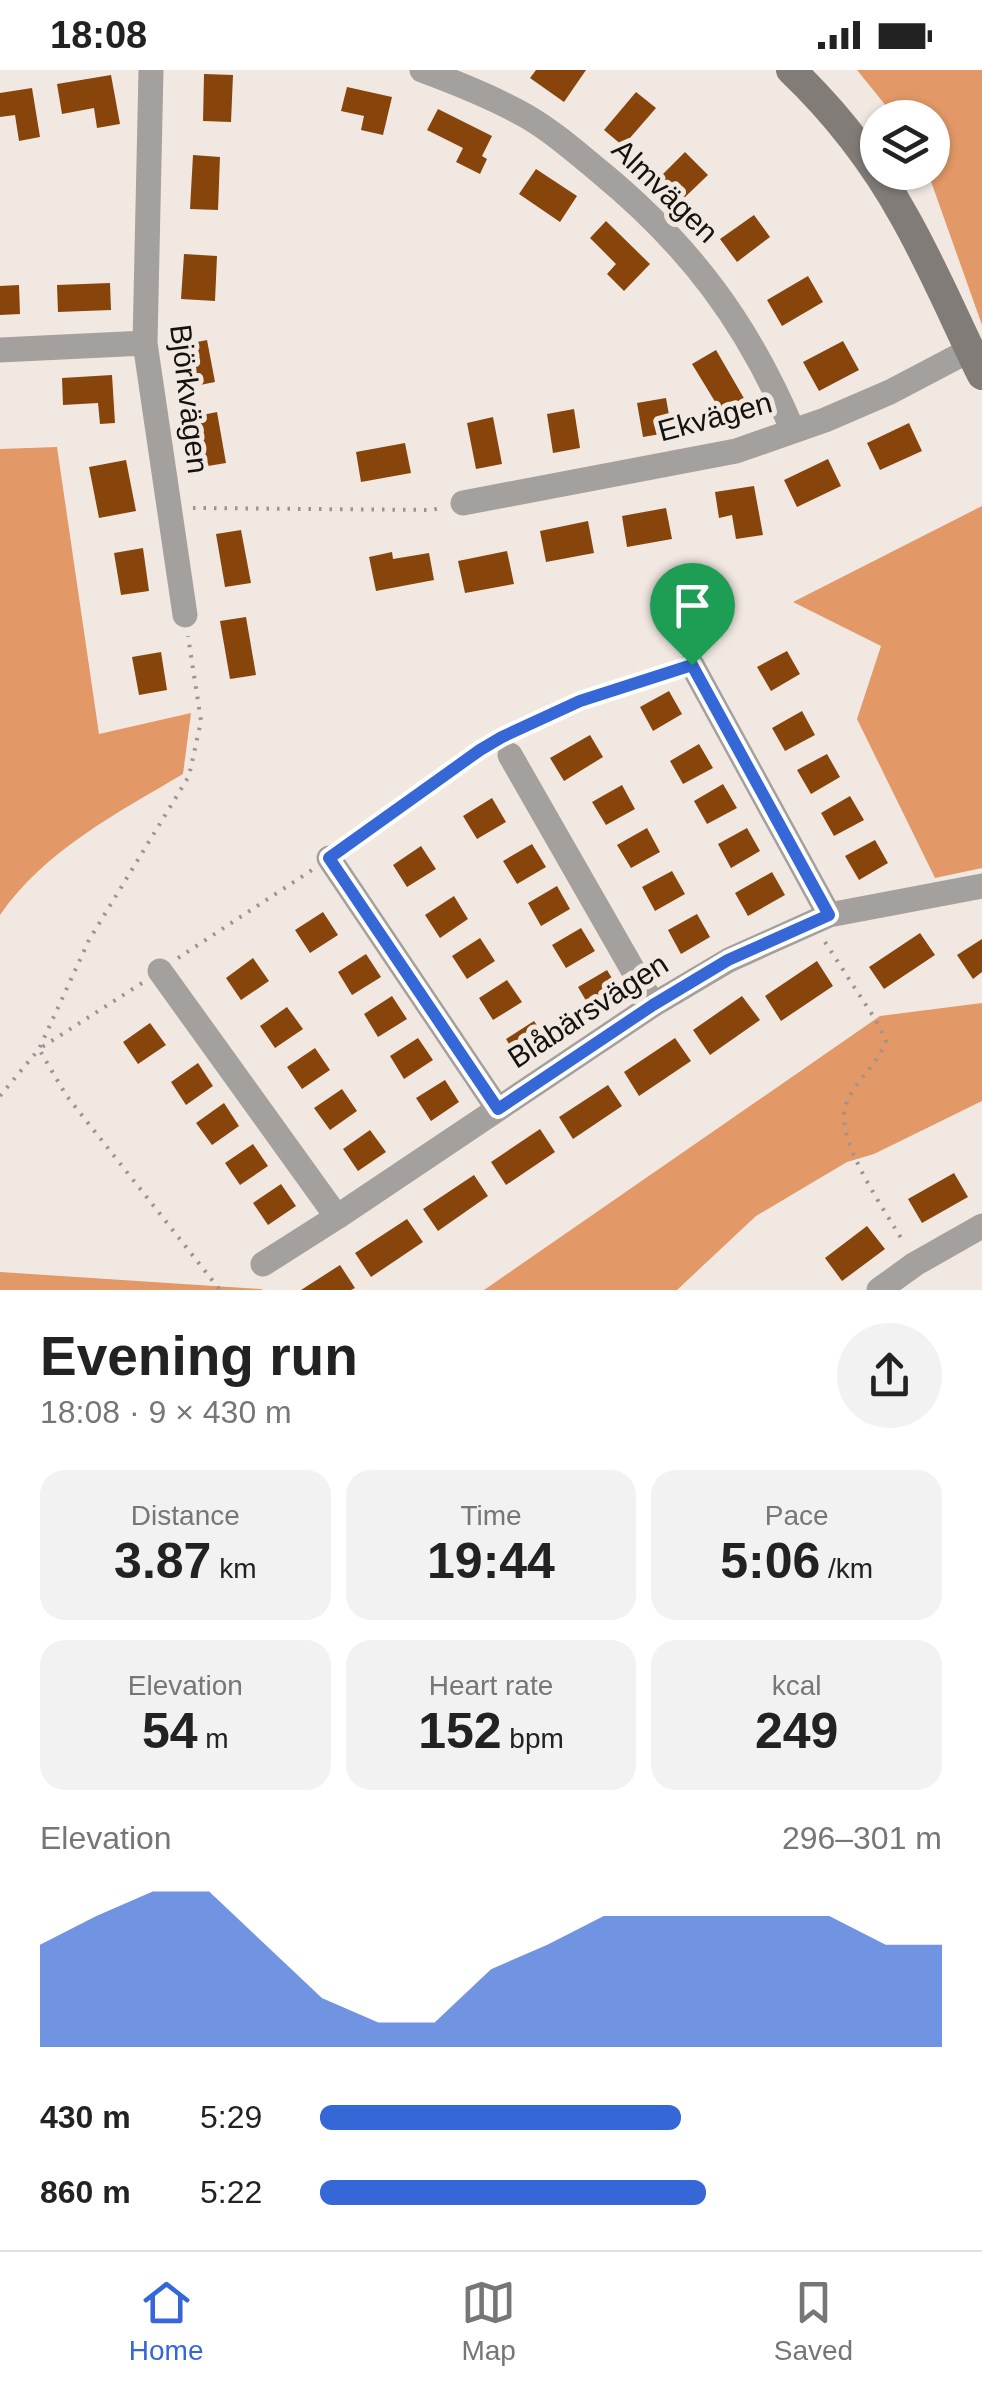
<!DOCTYPE html>
<meta charset="utf-8">
<style>
:root{--surface:#fff;--page:#f2f2f2;--text:#222;--muted:#767676;--line:#e0e0e0;--accent:#3667d7}
body{margin:0;font-family:Helvetica,sans-serif;background:var(--page);color:var(--text);height:100vh;display:flex;flex-direction:column;font-size:38px;white-space:nowrap}
*{box-sizing:border-box;margin:0}
p{font-size:32px;color:var(--muted)}
.icon{flex:none;width:55px;height:55px;fill:none;stroke:currentColor;stroke-width:2;stroke-linecap:round;stroke-linejoin:round}
.map{position:relative;height:1220px;overflow:hidden}
.drawer{display:flex;flex-direction:column;background:var(--surface);flex:1}
.drawer>*{flex:none}
.controls{position:absolute;left:860px;top:30px;display:grid;gap:20px}
.controls a{display:grid;place-items:center;width:90px;height:90px;border-radius:50%;background:var(--surface);box-shadow:0 2px 8px #0004;font-size:50px}
.pin{position:absolute;display:grid;place-items:center;width:85px;height:85px;color:#fff;margin:-102px -42px;border-radius:50% 50% 50% 0;rotate:-45deg;box-shadow:0 0 10px #0007}
.pin .icon{rotate:45deg}
.round{display:grid;place-items:center;flex:none;width:105px;height:105px;border-radius:52px;background:var(--page)}
.overview{display:flex;align-items:center;justify-content:space-between;height:170px;padding:0 40px}
h1{font-size:55px;font-weight:700;line-height:75px}
.figures{display:grid;grid-template-columns:repeat(3,1fr);gap:15px;height:170px;padding:10px 40px}
.figures div{display:grid;align-content:center;border-radius:25px;background:var(--page);text-align:center}
.figures b{font-size:50px;font-weight:700}
.figures small{font-size:28px;font-weight:400}
.figures p{font-size:28px}
.chart{height:280px;padding:20px 40px}
.chart p{display:flex;justify-content:space-between}
.chart svg{width:100%;height:180px;margin-top:10px;fill:var(--accent);opacity:.7}
ul{padding:0 40px;list-style:none;font-size:32px}
li{display:grid;grid-template-columns:160px 120px 1fr;align-items:center;height:75px}
li i{height:25px;border-radius:12px;background:var(--accent)}
.status{display:flex;justify-content:space-between;align-items:center;height:70px;padding:0 50px;background:var(--surface);direction:ltr}
.status svg{height:28px;fill:currentColor}
.menu{display:flex;justify-content:space-around;align-items:center;height:140px;border-top:2px solid var(--line);background:var(--surface);font-size:28px;color:var(--muted)}
.menu a{display:grid;justify-items:center;gap:5px}
.menu .on{color:var(--accent)}
.map>svg:first-child{display:block}
.forest{fill:#e39867}
.building{fill:#87450c}
.lines{fill:none;stroke-linecap:round;stroke-linejoin:round}
.path{stroke:#9b9490;stroke-width:4;stroke-dasharray:2.5 8;stroke-linecap:butt}
.street{stroke:#a4a09d;stroke-width:25}
.secondary{stroke:#827c78;stroke-width:30}
.route-casing{stroke:#fff;stroke-width:20}
.route{stroke:#3667d7;stroke-width:12}
.labels{text-anchor:middle;stroke-width:10;stroke-linejoin:round;paint-order:stroke}
.street-label{font-size:30px;fill:#14110f;stroke:#f2e8e2}
</style>
<div class="status"><b>18:08</b><svg viewBox="0 0 49 12"><path d="M0 12V9h3v3zM5 12V6h3v6zM10 12V3h3v9zM15 12V0h3v12zM26 1h20v11H26zM47 4h2v5h-2z"/></svg></div>
<div class="map">
<svg width="982" height="1220" viewBox="0 0 982 1220">
<rect width="100%" height="100%" fill="#f2e8e2"/>
<path class="forest" d="M857 0H982V255L928 103 932 102V48L895 47Z
M57 377 99 664 191 643 183 704C117 743 44 781 0 845V379Z
M982 436V798L935 808 857 649 881 576 793 532Z
M982 933V1031L874 1084 847 1092 756 1146 677 1220H484L880 946Z
M0 1202 261 1219 263 1220H0Z"/>
<path class="building" d="M536 0H586L564 32 530 8Z
M204 4 233 5 231 52 203 51Z
M111 5 120 54 97 58 94 38 62 44 57 14Z
M347 17 392 27 383 65 361 60 364 46 341 41Z
M32 18 40 67 19 71 15 45 0 47V23Z
M636 22 656 38 623 76 604 60Z
M438 39 492 66 482 86 487 89 480 104 456 92 463 78 427 60Z
M685 82 708 105 683 129 660 107Z
M193 85 220 87 218 140 190 139Z
M536 99 577 126 560 152 519 124Z
M754 145 770 167 737 192 720 169Z
M606 151 650 194 624 221 607 204 616 194 590 168Z
M184 184 217 186 215 231 181 229Z
M808 206 823 232 782 256 767 230Z
M110 213 111 240 58 242 57 215Z
M19 215 20 244 0 245V216Z
M207 270 215 312 185 318 178 276Z
M843 271 859 300 819 321 803 292Z
M716 280 745 330 722 343 692 294Z
M112 305 115 353 100 354 98 333 63 335 62 308Z
M666 328 672 362 643 367 637 333Z
M574 339 580 378 553 383 547 344Z
M217 342 226 393 196 398 187 348Z
M493 347 502 394 476 399 467 353Z
M909 353 922 381 880 400 867 373Z
M405 373 411 403 361 412 356 382Z
M828 389 841 416 797 437 784 410Z
M126 390 136 441 99 448 89 397Z
M754 416 763 465 736 469 732 445 719 448 715 422Z
M666 438 672 469 627 477 622 446Z
M588 451 594 483 546 492 540 461Z
M241 460 251 513 225 517 216 464Z
M143 478 149 521 121 525 114 483Z
M507 481 514 514 465 523 458 491Z
M392 482 393 489 429 483 434 510 376 521 369 487Z
M246 547 256 605 230 609 220 551Z
M787 581 800 604 771 621 757 597Z
M161 582 167 620 139 625 132 587Z
M669 621 682 644 653 661 640 637Z
M802 641 815 665 785 681 772 658Z
M590 665 603 687 564 711 550 688Z
M699 674 713 698 683 714 670 691Z
M827 684 840 707 811 724 797 700Z
M723 714 737 738 707 754 694 731Z
M622 715 635 739 606 755 592 732Z
M850 726 864 750 834 766 821 743Z
M492 728 506 752 477 769 463 746Z
M647 758 660 782 631 798 617 775Z
M747 758 760 781 731 798 718 774Z
M875 770 888 793 859 810 845 786Z
M532 774 546 797 517 814 503 791Z
M421 776 436 799 407 817 393 795Z
M672 801 685 824 655 841 642 817Z
M772 802 785 825 748 846 735 823Z
M557 816 570 839 541 856 528 833Z
M454 826 468 849 440 868 425 845Z
M323 842 338 865 310 883 295 860Z
M697 844 710 867 681 884 668 860Z
M581 858 595 881 566 898 552 875Z
M920 863 935 885 884 919 869 897Z
M480 868 495 891 467 909 452 886Z
M982 869V902L973 909 957 885Z
M366 884 381 907 352 925 338 902Z
M253 888 269 911 241 930 226 908Z
M817 891 833 916 781 951 765 926Z
M607 900 621 923 592 941 578 917Z
M507 910 522 932 493 950 479 928Z
M392 926 407 949 378 967 364 944Z
M742 926 760 950 710 985 693 960Z
M287 937 303 959 275 978 260 956Z
M534 951 549 973 520 992 506 969Z
M150 953 166 975 138 994 123 972Z
M418 968 433 990 404 1009 390 986Z
M675 968 691 991 639 1026 624 1002Z
M315 978 330 1000 302 1019 287 997Z
M198 993 213 1016 186 1035 171 1012Z
M445 1010 459 1032 431 1051 416 1028Z
M608 1015 622 1036 573 1069 559 1047Z
M342 1019 357 1041 330 1060 314 1038Z
M224 1033 239 1056 212 1075 196 1053Z
M540 1059 555 1082 506 1115 491 1092Z
M370 1060 386 1082 358 1101 343 1079Z
M253 1074 268 1096 240 1115 225 1093Z
M954 1103 968 1127 922 1153 908 1129Z
M474 1105 488 1126 438 1161 423 1139Z
M281 1114 296 1136 268 1155 253 1133Z
M407 1149 423 1172 371 1207 355 1183Z
M867 1156 885 1179 842 1211 825 1188Z
M340 1195 355 1218 351 1220H301Z"/>
<g class="lines">
<path class="path" d="M193 438 432 440 444 437
M514 662 580 631 673 601
M349 774 488 676
M825 872 875 949 886 971C877 996 852 1013 845 1038 836 1072 886 1142 904 1173
M178 888 312 800
M142 913 39 979 66 1025 220 1220
M0 1026 39 979 89 870 189 706 201 651 188 566"/>
<path class="street" d="M151 0 145 273 185 545
M422 0C457 13 493 27 526 46 552 61 576 82 599 101 689 175 748 253 793 361
M0 280 145 273
M463 433 736 381 825 350 890 322 970 280
M692 595 829 845
M510 685 653 935
M329 788 498 1039
M160 901 337 1147
M263 1194 337 1147 653 935 729 890 829 845 982 816
M879 1220 915 1194 982 1156"/>
<path class="secondary" d="M791 0C836 43 874 92 904 146 933 197 956 252 982 305"/>
</g>
<g class="lines">
<g class="route-casing">
<path id="route" d="M692 595 829 845 728 890 653 935 498 1039 329 788 480 680 502 667 580 631Z"/>
</g>
<use href="#route" class="route"/>
</g>
<g class="labels">
<g class="street-label">
<text transform="translate(665 121) rotate(44)" y="10">Almvägen</text>
<text transform="translate(189 329) rotate(83)" y="10">Björkvägen</text>
<text transform="translate(715 347) rotate(-15)" y="10">Ekvägen</text>
<text transform="translate(588 941) rotate(-33)" y="10">Blåbärsvägen</text>
</g>
</g>
</svg>
<div class="controls">
<a><svg class="icon" aria-label="layers" viewBox="0 0 24 24"><path d="M12 4l9 5-9 5-9-5zM3 14l9 5 9-5"/></svg></a>
</div>
<div class="pin" style="left:692px;top:595px;background:#1e9e55"><svg class="icon" aria-label="arrive" viewBox="0 0 24 24"><path d="M6 21V4h12l-3 4 3 4H6"/></svg></div>
</div>
<section class="drawer">
<div class="overview"><div><h1>Evening run</h1><p>18:08 · 9 × 430 m</p></div><a class="round"><svg class="icon" aria-label="share" viewBox="0 0 24 24"><path d="M12 15V3M7 8l5-5 5 5M5 13v7h14v-7"/></svg></a></div>
<div class="figures">
<div><p>Distance</p><b>3.87<small> km</small></b></div>
<div><p>Time</p><b>19:44</b></div>
<div><p>Pace</p><b>5:06<small> /km</small></b></div>
</div>
<div class="figures">
<div><p>Elevation</p><b>54<small> m</small></b></div>
<div><p>Heart rate</p><b>152<small> bpm</small></b></div>
<div><p>kcal</p><b>249</b></div>
</div>
<div class="chart"><p><span>Elevation</span>296–301 m</p>
<svg viewBox="0 0 160 44" preserveAspectRatio="none"><path d="M0 44V19L10 12L20 6L30 6L40 19L50 32L60 38L70 38L80 25L90 19L100 12L110 12L120 12L130 12L140 12L150 19L160 19V44z"/></svg>
</div>
<ul>
<li><b>430 m</b>5:29<i style="width:58%"></i></li>
<li><b>860 m</b>5:22<i style="width:62%"></i></li>
</ul>
</section>
<nav class="menu">
<a class="on"><svg class="icon" aria-label="home" viewBox="0 0 24 24"><path d="M3 11l9-7 9 7M6 9v11h12V9"/></svg>Home</a>
<a><svg class="icon" aria-label="map" viewBox="0 0 24 24"><path d="M3 6l6-2 6 2 6-2v14l-6 2-6-2-6 2zM9 4v14M15 6v14"/></svg>Map</a>
<a><svg class="icon" aria-label="saved" viewBox="0 0 24 24"><path d="M7 4h10v16l-5-4-5 4z"/></svg>Saved</a>
</nav>
